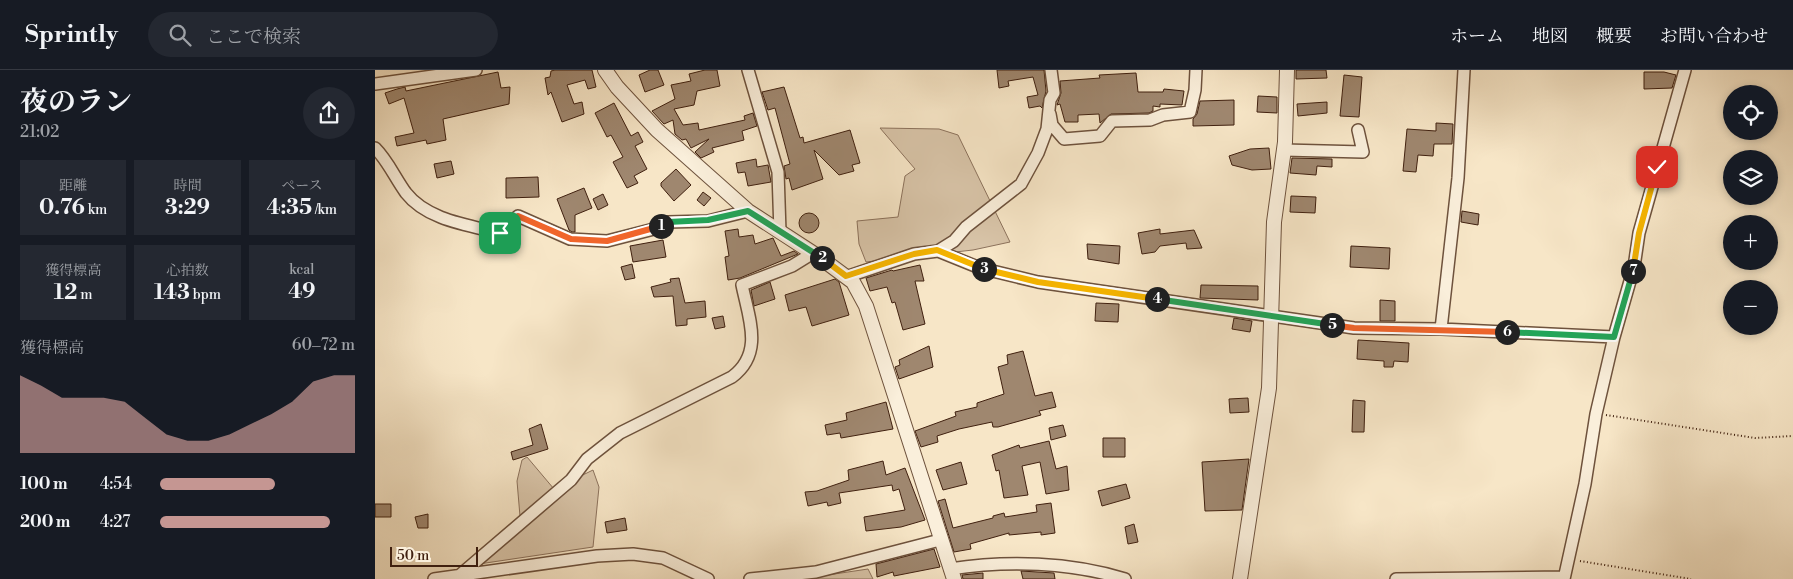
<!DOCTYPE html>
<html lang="ja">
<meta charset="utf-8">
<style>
:root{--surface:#171b24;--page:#242831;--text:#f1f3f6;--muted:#9ea1a6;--line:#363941;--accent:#c59692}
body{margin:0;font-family:"Libre Bodoni","Noto Serif JP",serif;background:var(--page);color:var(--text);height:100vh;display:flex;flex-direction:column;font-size:19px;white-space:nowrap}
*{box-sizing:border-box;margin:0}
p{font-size:16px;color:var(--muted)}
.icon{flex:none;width:28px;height:28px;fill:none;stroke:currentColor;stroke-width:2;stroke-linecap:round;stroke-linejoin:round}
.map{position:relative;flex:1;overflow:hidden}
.panel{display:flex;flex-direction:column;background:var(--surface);width:375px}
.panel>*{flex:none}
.buttons{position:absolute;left:1348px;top:15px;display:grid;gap:10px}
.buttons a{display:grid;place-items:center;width:55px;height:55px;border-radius:50%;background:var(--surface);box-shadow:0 2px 8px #0003;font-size:25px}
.scale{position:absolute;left:15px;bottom:12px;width:88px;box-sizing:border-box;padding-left:5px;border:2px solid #40200f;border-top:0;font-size:14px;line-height:18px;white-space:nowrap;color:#40200f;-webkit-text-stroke:4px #faefdb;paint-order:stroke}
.pin{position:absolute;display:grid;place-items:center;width:42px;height:42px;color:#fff;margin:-21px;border-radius:10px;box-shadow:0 2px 8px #0006}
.km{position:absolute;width:25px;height:25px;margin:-12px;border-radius:50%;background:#222;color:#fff;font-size:14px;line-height:25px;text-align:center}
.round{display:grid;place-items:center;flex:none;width:52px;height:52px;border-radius:26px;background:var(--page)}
.summary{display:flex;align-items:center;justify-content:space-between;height:85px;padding:0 20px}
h1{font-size:28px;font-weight:700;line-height:38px}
.metrics{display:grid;grid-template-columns:repeat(3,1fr);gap:8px;height:85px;padding:5px 20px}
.metrics div{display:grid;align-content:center;border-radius:0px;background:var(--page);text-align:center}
.metrics b{font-size:21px;font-weight:700}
.metrics small{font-size:14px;font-weight:400}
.metrics p{font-size:14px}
.chart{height:140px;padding:10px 20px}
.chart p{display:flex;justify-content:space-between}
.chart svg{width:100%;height:90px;margin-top:5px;fill:var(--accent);opacity:.7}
ul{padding:0 20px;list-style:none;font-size:16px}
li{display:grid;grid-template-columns:80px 60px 1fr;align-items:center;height:38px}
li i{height:12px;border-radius:6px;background:var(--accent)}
header{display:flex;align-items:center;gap:30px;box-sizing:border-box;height:70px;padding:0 25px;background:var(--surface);border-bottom:1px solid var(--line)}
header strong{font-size:24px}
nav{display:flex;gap:28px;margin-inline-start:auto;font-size:18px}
.search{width:350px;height:45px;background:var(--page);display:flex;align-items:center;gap:12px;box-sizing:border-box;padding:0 18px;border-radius:28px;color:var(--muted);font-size:19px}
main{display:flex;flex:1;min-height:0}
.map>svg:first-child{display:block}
.green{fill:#d8c4a8;stroke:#8c725c}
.building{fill:#9f876f;stroke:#40200f}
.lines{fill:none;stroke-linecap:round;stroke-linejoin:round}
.minor-casing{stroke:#6e523d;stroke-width:14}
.tertiary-casing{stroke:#6e523d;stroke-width:16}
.path{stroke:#40200f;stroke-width:2;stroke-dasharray:1 2.5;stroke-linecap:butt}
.minor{stroke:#faefdb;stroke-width:11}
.tertiary{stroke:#faefdb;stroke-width:14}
.split-1-casing{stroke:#fff;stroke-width:10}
.split-2-casing{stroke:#fff;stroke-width:10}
.split-3-casing{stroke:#fff;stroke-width:10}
.split-4-casing{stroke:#fff;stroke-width:10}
.split-5-casing{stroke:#fff;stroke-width:10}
.split-6-casing{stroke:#fff;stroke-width:10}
.split-7-casing{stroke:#fff;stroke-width:10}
.split-8-casing{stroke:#fff;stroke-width:10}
.split-1{stroke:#f0652b;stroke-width:6}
.split-2{stroke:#22a559;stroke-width:6}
.split-3{stroke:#f5b400;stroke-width:6}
.split-4{stroke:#f5b400;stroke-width:6}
.split-5{stroke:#22a559;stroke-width:6}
.split-6{stroke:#f0652b;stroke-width:6}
.split-7{stroke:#22a559;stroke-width:6}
.split-8{stroke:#f5b400;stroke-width:6}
</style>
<header>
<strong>Sprintly</strong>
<div class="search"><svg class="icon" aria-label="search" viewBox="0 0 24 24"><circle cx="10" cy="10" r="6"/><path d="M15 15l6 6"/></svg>ここで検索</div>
<nav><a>ホーム</a><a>地図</a><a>概要</a><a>お問い合わせ</a></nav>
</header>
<main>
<section class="panel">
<div class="summary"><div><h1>夜のラン</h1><p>21:02</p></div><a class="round"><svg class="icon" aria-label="share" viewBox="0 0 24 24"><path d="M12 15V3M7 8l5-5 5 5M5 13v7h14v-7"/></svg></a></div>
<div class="metrics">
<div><p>距離</p><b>0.76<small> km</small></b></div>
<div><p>時間</p><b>3:29</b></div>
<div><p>ペース</p><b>4:35<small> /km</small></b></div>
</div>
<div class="metrics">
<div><p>獲得標高</p><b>12<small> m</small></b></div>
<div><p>心拍数</p><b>143<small> bpm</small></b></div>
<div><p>kcal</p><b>49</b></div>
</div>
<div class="chart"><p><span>獲得標高</span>60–72 m</p>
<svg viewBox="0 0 160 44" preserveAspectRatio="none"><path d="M0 44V6L10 11L20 17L30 17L40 17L50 19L60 27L70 35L80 38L90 38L100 35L110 30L120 25L130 19L140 9L150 6L160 6V44z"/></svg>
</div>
<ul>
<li><b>100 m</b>4:54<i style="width:59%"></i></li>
<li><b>200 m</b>4:27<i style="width:87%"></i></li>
</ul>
</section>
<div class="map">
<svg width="1418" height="509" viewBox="0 0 1418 509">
<rect width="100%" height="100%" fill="#f7e6c7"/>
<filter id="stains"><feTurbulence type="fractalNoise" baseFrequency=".004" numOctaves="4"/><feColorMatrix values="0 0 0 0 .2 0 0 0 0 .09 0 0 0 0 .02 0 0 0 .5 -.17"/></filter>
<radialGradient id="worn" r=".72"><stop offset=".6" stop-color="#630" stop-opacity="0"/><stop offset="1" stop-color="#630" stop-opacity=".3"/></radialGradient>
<path class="green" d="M505 58 564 59 583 65 635 172 598 180 491 192 484 174 482 151 523 147 530 106 540 99Z
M152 387 179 419 218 400 224 417 218 477 104 494 146 458 142 411 147 390Z
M493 499 498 509H426Z"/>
<path class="building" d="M180 0H217L221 17 213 19 210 10 192 15 199 34 207 32 209 44 187 52 176 22 173 25 170 8 175 7 176 1Z
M275 0H283L289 15 270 22 264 5Z
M330 0H342L345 16 322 21 319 35 299 39 308 55 323 53 324 60 370 50 369 46 378 43 382 56 367 61 369 70 337 78 339 82 326 88 320 82 334 69 316 78 311 69 307 70 300 64 298 50 289 54 277 41 300 29 296 15 316 11 314 4Z
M622 0H669L671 21 667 38 665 36 654 38 652 27 663 25 658 7 633 11 634 16 624 18Z
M921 0H951L952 8 921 9Z
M123 2 126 18 135 17 134 34 68 49 71 70 52 74 51 70 22 76 20 67 39 63 29 28 14 34 10 23 22 19 30 17 31 21Z
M1269 2H1289L1301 5 1297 18 1269 19Z
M761 3 763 22H788L789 19 809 21 807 35 785 34V37L778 36V41L774 43 736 44 725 53 724 44 703 45V52H690L685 34 682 35 686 23 685 11 725 8 724 5Z
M969 5 987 7 984 47 965 46Z
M409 17 425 68 428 67 429 73 475 60 485 93 477 95 479 101 464 105 439 80 448 109 417 120 414 108 411 109 409 96 415 94 400 38 393 40 387 22Z
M883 26 902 27V43L882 42Z
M859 30V55L818 56V49L822 44 825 31Z
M952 32V43L923 46 922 34Z
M239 33 256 66 263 62 268 72 260 76 272 99 259 106 263 113 252 118 238 92 248 87 236 65 232 67 220 43Z
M1061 53 1078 54 1077 74H1059L1058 86 1043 85 1041 102 1028 101 1032 59 1061 61Z
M894 78 896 99 877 100 857 95 854 86 875 79Z
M917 88 957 89V97L942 96 941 105 915 103Z
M381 89 382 97 393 95 396 112 373 116 370 102 363 103 361 93Z
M76 91 79 104 62 108 59 94Z
M301 99 316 115 299 131 286 116V113Z
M163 107 164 127 131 128V108Z
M209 118 217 138 200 145V162H197L194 160 182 129Z
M328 122 336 128 329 136 322 130Z
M228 124 233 135 223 140 218 129Z
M916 126 941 127 940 143 915 142Z
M1087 141 1104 144 1103 155 1086 152Z
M424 153a10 10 0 1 1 20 0a10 10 0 1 1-20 0Z
M363 159 364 167 378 165 380 174 398 168 406 186 419 181 423 184 365 208 353 210 350 187 354 186 350 161Z
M785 159V164L819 160 827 178 812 179 811 173 785 176 780 182 767 184 763 163Z
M288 170 291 187 258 192 255 176Z
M712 174 745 176 744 194 713 189Z
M976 176 1015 178 1014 199 975 197Z
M257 194 260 208 250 210 246 197Z
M545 195 549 211H540L550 254 528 260 520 232 517 233 512 217 495 221 491 208 517 200 518 201Z
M304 208 310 233 330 231 331 247 312 249V255L301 256 298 226 279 227 276 217 296 212 295 209Z
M460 209 464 212 474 245 437 256 431 237 414 241 410 225Z
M395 212 400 229 379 236 376 220Z
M826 215 883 216V230L825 228Z
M1005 230 1020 231V251H1005Z
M721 233 744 234 743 252 720 251Z
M348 246 350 257 340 259 337 248Z
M859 248 877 251 875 262 857 259Z
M983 270 1034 273 1033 292 1019 291 1018 297H1009V291L982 289Z
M554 276 558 297 524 309 520 297 525 295 524 290Z
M648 281 660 326 677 322 681 337 664 341 666 345 623 357H618L617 352 584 359 562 366 563 372 546 377 540 361 581 346 580 342 602 337V333L629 324 623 297 633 294 632 285Z
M873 328 874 342 855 343 854 329Z
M978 330 990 331 989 362H977Z
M511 332 518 359 466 368 465 363 452 365 450 355 472 350 471 343Z
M166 354 173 379 138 390 136 382 158 375 154 359Z
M688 355 691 366 676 370 674 358Z
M728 368H750V387H728Z
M674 371 681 399 692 396 694 420 671 424 665 392 647 396 653 425 629 428 624 400 621 401 617 385 644 375 645 378Z
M874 389 867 440 830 441 827 392Z
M508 391 511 405 530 398 550 450 526 457 491 461 489 447 530 440 524 419 518 421 517 415 464 423 466 433 453 436 452 432 433 436 430 422 442 421 474 410 473 400Z
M586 392 592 414 568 420 561 400Z
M751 414 755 428 727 436 723 421Z
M570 429 578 458 618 448V446L629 443 630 447 662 442 661 435 676 433 680 463 666 465V462L634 465V463L595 474 596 479 579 482 563 431Z
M0 434H16V447H0Z
M53 444V458H43L40 447Z
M250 448 252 460 232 463 230 452Z
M759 454 763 472 753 474 750 457Z
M559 479 565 497 519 506 518 502 502 507 501 494Z
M646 501 679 503 680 509H648Z
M608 503V509H588L587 505Z"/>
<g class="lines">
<g class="minor-casing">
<path id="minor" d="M373 0 403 102 405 162
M0 14 101 0
M675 44 677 55 689 69 725 66 737 51 775 50 788 45 815 42 820 20 821 0
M0 78C13 91 20 108 31 123 52 150 93 155 125 163L143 146 195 169 232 171 279 159 293 152 333 151 373 141
M909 80 988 82 983 60
M563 181 605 198 663 212 979 258 1066 259 1239 267
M471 207 539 184 563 181 579 171 591 157 646 114 663 83 672 59 675 30 679 23 676 0
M1066 259 1083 108 1089 0
M575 499C632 490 695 492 750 509
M85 505 196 410 212 389 245 363 357 307C389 283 374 249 367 215L417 196 438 183
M59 509 222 486 258 484 288 488 333 509
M375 509 441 502 565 470
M1021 509 1189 507
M1189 509 1210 414 1221 344 1239 267 1259 197 1264 163 1310 0"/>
</g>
<g class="tertiary-casing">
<path id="tertiary" d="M230 0 242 17 282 60 373 141 447 189 478 212 491 236 579 509
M865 509 894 318 899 152 910 72 912 0"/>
</g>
<path class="path" d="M1231 345 1380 368 1418 366
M1205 491 1316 509"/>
<use href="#minor" class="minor"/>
<use href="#tertiary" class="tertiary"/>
</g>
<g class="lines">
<g class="split-1-casing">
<path id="split-1" d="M125 163 143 146 196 169 232 171 286 156"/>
</g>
<g class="split-2-casing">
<path id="split-2" d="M286 156 293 152 333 150 373 141 447 188"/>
</g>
<g class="split-3-casing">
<path id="split-3" d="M447 188 471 206 539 184 562 180 609 199"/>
</g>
<g class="split-4-casing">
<path id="split-4" d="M609 199 663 212 782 229"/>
</g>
<g class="split-5-casing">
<path id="split-5" d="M782 229 957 255"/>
</g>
<g class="split-6-casing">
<path id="split-6" d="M957 255 979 258 1132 262"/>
</g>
<g class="split-7-casing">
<path id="split-7" d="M1132 262 1239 267 1258 201"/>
</g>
<g class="split-8-casing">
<path id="split-8" d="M1258 201 1264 163 1282 97"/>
</g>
<use href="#split-1" class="split-1"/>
<use href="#split-2" class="split-2"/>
<use href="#split-3" class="split-3"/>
<use href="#split-4" class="split-4"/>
<use href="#split-5" class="split-5"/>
<use href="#split-6" class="split-6"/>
<use href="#split-7" class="split-7"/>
<use href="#split-8" class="split-8"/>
</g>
<rect width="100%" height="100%" filter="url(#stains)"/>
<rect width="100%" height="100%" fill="url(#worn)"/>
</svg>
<div class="buttons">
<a><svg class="icon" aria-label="locate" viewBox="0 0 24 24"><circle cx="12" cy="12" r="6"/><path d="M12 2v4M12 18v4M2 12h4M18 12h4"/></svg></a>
<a><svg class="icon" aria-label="layers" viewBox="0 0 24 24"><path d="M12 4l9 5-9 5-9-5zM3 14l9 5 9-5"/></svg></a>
<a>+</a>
<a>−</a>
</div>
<div class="scale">50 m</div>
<div class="pin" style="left:125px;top:163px;background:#1e9e55"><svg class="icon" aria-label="arrive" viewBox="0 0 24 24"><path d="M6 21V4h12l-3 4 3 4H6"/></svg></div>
<div class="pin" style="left:1282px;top:97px;background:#d93025"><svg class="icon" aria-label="check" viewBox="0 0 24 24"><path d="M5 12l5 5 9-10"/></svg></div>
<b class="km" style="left:286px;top:156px">1</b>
<b class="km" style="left:447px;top:188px">2</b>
<b class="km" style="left:609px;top:199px">3</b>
<b class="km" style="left:782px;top:229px">4</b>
<b class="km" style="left:957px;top:255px">5</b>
<b class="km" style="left:1132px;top:262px">6</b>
<b class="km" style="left:1258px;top:201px">7</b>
</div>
</main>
